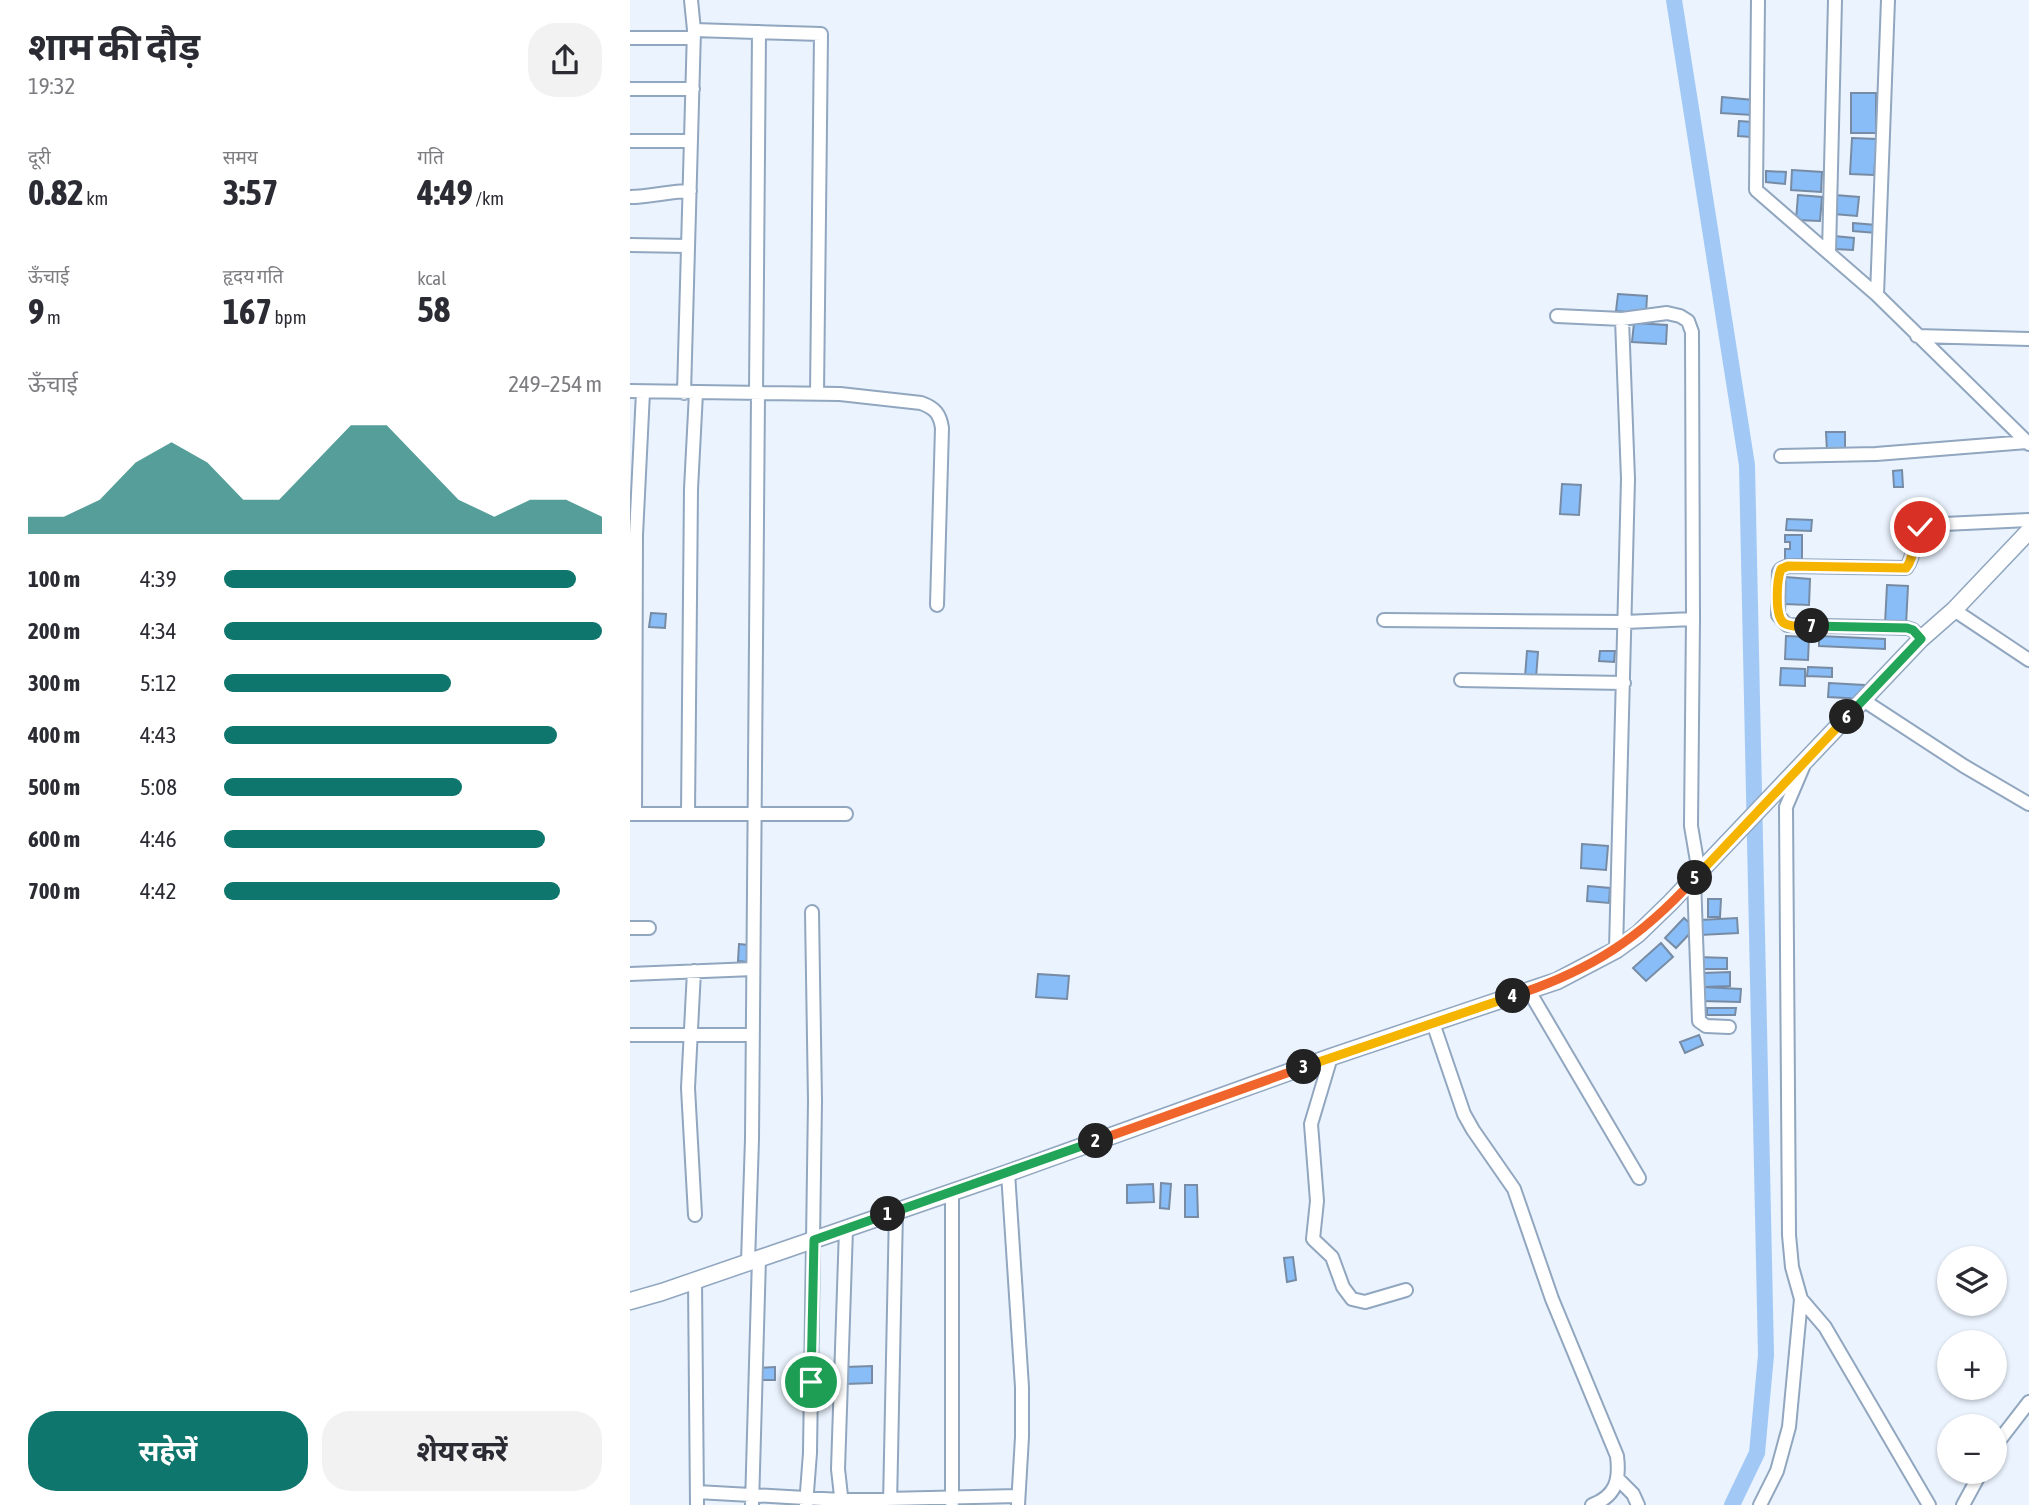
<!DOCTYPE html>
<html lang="hi">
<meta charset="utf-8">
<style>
:root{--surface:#fff;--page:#f2f2f3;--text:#2b2b33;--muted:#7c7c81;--accent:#0f766e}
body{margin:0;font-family:"Asap Condensed","Noto Sans Devanagari",sans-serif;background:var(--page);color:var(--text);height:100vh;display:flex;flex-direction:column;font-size:26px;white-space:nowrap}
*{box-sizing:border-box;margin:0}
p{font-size:23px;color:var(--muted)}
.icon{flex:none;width:38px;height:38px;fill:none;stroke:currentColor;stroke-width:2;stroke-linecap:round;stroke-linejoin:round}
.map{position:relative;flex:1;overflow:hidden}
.details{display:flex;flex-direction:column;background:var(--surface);width:630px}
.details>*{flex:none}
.buttons{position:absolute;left:1307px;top:1246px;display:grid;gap:14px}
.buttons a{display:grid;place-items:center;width:70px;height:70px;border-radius:50%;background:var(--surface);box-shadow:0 2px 5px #0004;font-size:35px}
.pin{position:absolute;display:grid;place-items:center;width:60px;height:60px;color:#fff;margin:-30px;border:4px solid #fff;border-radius:50%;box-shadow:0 2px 7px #0007}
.km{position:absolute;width:35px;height:35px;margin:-18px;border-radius:50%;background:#222;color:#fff;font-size:19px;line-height:35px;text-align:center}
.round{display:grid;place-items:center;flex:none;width:74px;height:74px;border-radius:28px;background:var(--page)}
.summary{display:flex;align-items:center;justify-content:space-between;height:119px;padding:0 28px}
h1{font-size:38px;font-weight:700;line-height:52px}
.figures{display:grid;grid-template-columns:repeat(3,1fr);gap:10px;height:119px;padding:7px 28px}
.figures div{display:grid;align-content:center}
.figures b{font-size:35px;font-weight:700}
.figures small{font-size:19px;font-weight:400}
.figures p{font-size:19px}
.chart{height:196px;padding:14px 28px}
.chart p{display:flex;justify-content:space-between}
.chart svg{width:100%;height:126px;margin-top:7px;fill:var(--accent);opacity:.7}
.cta{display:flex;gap:14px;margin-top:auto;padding:14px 28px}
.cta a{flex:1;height:80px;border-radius:28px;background:var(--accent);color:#fff;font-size:28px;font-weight:700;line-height:80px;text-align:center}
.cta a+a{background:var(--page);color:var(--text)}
ul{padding:0 28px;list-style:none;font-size:23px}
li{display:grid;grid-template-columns:112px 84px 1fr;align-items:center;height:52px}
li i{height:18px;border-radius:9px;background:var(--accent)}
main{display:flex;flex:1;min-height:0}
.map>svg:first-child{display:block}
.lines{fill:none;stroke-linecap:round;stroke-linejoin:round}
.canal{stroke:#a2c9f6;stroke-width:16}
.building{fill:#88bdf8;stroke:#778ca4;stroke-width:2}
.minor-casing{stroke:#91a6bf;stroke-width:16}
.tertiary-casing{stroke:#91a6bf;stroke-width:19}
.minor{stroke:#fff;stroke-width:12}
.tertiary{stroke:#fff;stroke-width:16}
.split-1-casing{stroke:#fff;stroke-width:14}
.split-2-casing{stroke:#fff;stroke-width:14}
.split-3-casing{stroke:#fff;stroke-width:14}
.split-4-casing{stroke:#fff;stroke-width:14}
.split-5-casing{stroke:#fff;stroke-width:14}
.split-6-casing{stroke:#fff;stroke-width:14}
.split-7-casing{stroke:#fff;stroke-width:14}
.split-8-casing{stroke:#fff;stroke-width:14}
.split-1{stroke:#22a559;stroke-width:9}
.split-2{stroke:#22a559;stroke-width:9}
.split-3{stroke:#f0652b;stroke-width:9}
.split-4{stroke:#f5b400;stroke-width:9}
.split-5{stroke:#f0652b;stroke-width:9}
.split-6{stroke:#f5b400;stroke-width:9}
.split-7{stroke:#22a559;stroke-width:9}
.split-8{stroke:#f5b400;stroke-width:9}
</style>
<main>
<section class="details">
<div class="summary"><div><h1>शाम की दौड़</h1><p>19:32</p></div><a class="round"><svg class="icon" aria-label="share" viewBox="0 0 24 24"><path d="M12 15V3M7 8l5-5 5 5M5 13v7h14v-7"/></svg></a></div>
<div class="figures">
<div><p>दूरी</p><b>0.82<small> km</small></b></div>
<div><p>समय</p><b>3:57</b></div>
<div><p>गति</p><b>4:49<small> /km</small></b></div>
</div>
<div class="figures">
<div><p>ऊँचाई</p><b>9<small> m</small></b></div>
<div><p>हृदय गति</p><b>167<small> bpm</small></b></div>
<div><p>kcal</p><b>58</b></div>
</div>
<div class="chart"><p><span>ऊँचाई</span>249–254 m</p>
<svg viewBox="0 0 160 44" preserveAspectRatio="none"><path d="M0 44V38L10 38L20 32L30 19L40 12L50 19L60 32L70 32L80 19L90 6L100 6L110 19L120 32L130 38L140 32L150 32L160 38V44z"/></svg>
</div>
<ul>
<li><b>100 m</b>4:39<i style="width:93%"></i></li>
<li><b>200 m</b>4:34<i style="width:100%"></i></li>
<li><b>300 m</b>5:12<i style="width:60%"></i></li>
<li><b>400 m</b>4:43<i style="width:88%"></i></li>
<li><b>500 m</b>5:08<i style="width:63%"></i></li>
<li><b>600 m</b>4:46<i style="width:85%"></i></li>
<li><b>700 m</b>4:42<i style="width:89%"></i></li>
</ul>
<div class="cta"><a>सहेजें</a><a>शेयर करें</a></div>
</section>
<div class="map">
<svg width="1399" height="1505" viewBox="0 0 1399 1505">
<rect width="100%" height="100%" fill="#eaf3fe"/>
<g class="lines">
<path class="canal" d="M1044 0 1117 465 1136 1355 1127 1453 1102 1505"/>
</g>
<path class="building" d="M1221 93H1246V133H1221Z
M1092 97 1123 100 1122 115 1091 113Z
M1109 121 1122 122 1121 137 1108 136Z
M1222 138 1247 139 1244 175 1220 174Z
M1162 170 1192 172 1191 192 1161 190Z
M1136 171 1156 172 1155 184 1136 182Z
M1168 195 1192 197 1190 221 1166 220Z
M1205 195 1229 197 1227 216 1204 214Z
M1223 223 1246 225V233L1223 231Z
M1204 236 1224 238 1223 250 1204 249Z
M988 294 1017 296 1016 314 986 311Z
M1004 323 1037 325 1036 344 1002 342Z
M1196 432H1215V451H1197Z
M1272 470 1273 487H1264L1263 471Z
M932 484 951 485 949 515 930 514Z
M1157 519 1182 520 1181 531 1156 530Z
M1155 535H1172V559H1155V549H1160V542H1155Z
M1155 577 1180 579 1179 605 1154 604Z
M1257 585 1278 586 1276 625 1255 624Z
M21 613 36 614 35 628 19 627Z
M1156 636 1179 637 1178 660 1155 659Z
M1189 636 1255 639V649L1189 646Z
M897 651 908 652 906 678 895 677Z
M970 651H985L984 662 969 661Z
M1178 667 1202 668V677L1177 676Z
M1151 668 1175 669V686L1150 685Z
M1199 683 1234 685 1233 699 1198 697Z
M952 844 978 846 976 870 951 868Z
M958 886 980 888 979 903 957 901Z
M1078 899H1091L1090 917H1078Z
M1054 918 1065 928 1046 948 1035 938Z
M1107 918 1108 933 1070 935V920Z
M1031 943 1043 957 1016 981 1003 968Z
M109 944 118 945 117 962 108 961Z
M1067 957 1097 958V969H1067Z
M1100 972V986L1074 987 1073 973Z
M408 974 439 976 437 999 406 997Z
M1073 987 1111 989 1110 1002 1072 1001Z
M1077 1008H1106L1105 1015H1077Z
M1069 1035 1073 1045 1055 1053 1050 1042Z
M531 1183 541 1184 539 1209 530 1208Z
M523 1184 524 1202 497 1203V1185Z
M555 1185H567L568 1217H555Z
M663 1257 666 1280 657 1282 654 1258Z
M242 1366V1383L216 1384V1367Z
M145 1367V1380H128V1368Z"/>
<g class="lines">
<g class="minor-casing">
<path id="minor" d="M1128 0 1126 190 1247 295 1399 444
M64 30 191 34 187 394
M0 38H64
M0 89H63
M0 141H61
M0 197C21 197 39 191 60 191
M0 245 58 246
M1199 252 1205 0
M1247 295 1258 0
M927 316 992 319 1037 313 1050 316 1058 321 1062 332 1063 619 1061 826 1069 873
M1287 336 1399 339
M0 391 210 394 291 403C305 408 310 414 312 428L307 605
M54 393 64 30 61 0
M126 393 129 32
M1151 456 1246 454 1397 442
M1324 610 1399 660
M754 620 995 622 1063 619
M1291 639 1283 630 1277 628 1157 625 1148 615 1149 572 1151 569 1158 566 1276 568C1287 555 1280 535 1293 525L1399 520
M831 680 994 683
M1233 700 1334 766 1399 804
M58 813 61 489 66 393
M0 814H216
M5 814 6 535 13 392
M1064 879 1069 1021 1076 1026 1099 1027
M0 928H19
M986 950 998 479 992 319
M64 971 58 1088 65 1215
M0 974 123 969
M899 991 1009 1178
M803 1023 834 1114 843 1130 884 1189 922 1299 987 1456C990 1480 986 1496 962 1505
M0 1035H122
M701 1057 681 1124 687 1201 683 1239 702 1257 713 1287 722 1299 735 1302 776 1290
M378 1173 392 1387V1437L388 1505
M118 1262 122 1139 128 394
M65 1280 67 1505
M1171 1299 1195 1327 1299 1505
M1365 1446 1399 1402
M988 1479 1003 1494 1008 1505
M67 1492 211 1500 388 1496
M322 1503V1192
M122 1505 129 1258
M176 1505 180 1453 185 1101 182 912
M212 1505 208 1469 216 1229
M260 1505 266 1211
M1130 1505 1147 1471 1159 1427 1171 1299 1162 1267 1159 1235 1156 807 1173 767
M1333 1505 1351 1472"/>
</g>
<g class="tertiary-casing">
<path id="tertiary" d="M0 1301 32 1292 378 1173 701 1057 927 981 986 950 1008 934 1040 903 1291 639 1324 610 1399 531"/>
</g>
<use href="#minor" class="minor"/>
<use href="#tertiary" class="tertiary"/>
</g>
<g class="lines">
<g class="split-1-casing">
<path id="split-1" d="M181 1382 184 1240 258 1214"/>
</g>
<g class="split-2-casing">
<path id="split-2" d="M258 1214 466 1141"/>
</g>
<g class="split-3-casing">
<path id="split-3" d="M466 1141 674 1067"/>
</g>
<g class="split-4-casing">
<path id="split-4" d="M674 1067 883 996"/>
</g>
<g class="split-5-casing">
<path id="split-5" d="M883 996C960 971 1011 938 1065 878"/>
</g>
<g class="split-6-casing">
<path id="split-6" d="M1065 878 1217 717"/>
</g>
<g class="split-7-casing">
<path id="split-7" d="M1182 626 1277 628 1283 630 1291 639 1217 717"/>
</g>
<g class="split-8-casing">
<path id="split-8" d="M1182 626C1174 626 1162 628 1154 623 1144 616 1147 579 1151 569L1158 566 1276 568C1286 556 1281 539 1290 527"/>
</g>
<use href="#split-1" class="split-1"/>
<use href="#split-2" class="split-2"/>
<use href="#split-3" class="split-3"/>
<use href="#split-4" class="split-4"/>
<use href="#split-5" class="split-5"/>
<use href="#split-6" class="split-6"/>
<use href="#split-7" class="split-7"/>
<use href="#split-8" class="split-8"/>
</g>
</svg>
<div class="buttons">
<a><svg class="icon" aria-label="layers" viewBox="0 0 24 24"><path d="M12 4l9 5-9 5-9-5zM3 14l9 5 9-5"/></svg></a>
<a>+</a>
<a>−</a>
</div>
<div class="pin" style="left:181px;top:1382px;background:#1e9e55"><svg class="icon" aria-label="arrive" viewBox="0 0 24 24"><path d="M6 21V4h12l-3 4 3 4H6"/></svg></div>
<div class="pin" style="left:1290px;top:527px;background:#d93025"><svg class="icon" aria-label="check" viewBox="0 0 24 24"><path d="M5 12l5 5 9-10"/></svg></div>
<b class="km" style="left:258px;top:1214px">1</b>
<b class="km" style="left:466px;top:1141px">2</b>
<b class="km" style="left:674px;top:1067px">3</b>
<b class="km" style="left:883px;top:996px">4</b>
<b class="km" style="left:1065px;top:878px">5</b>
<b class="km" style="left:1217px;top:717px">6</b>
<b class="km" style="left:1182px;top:626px">7</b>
</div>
</main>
